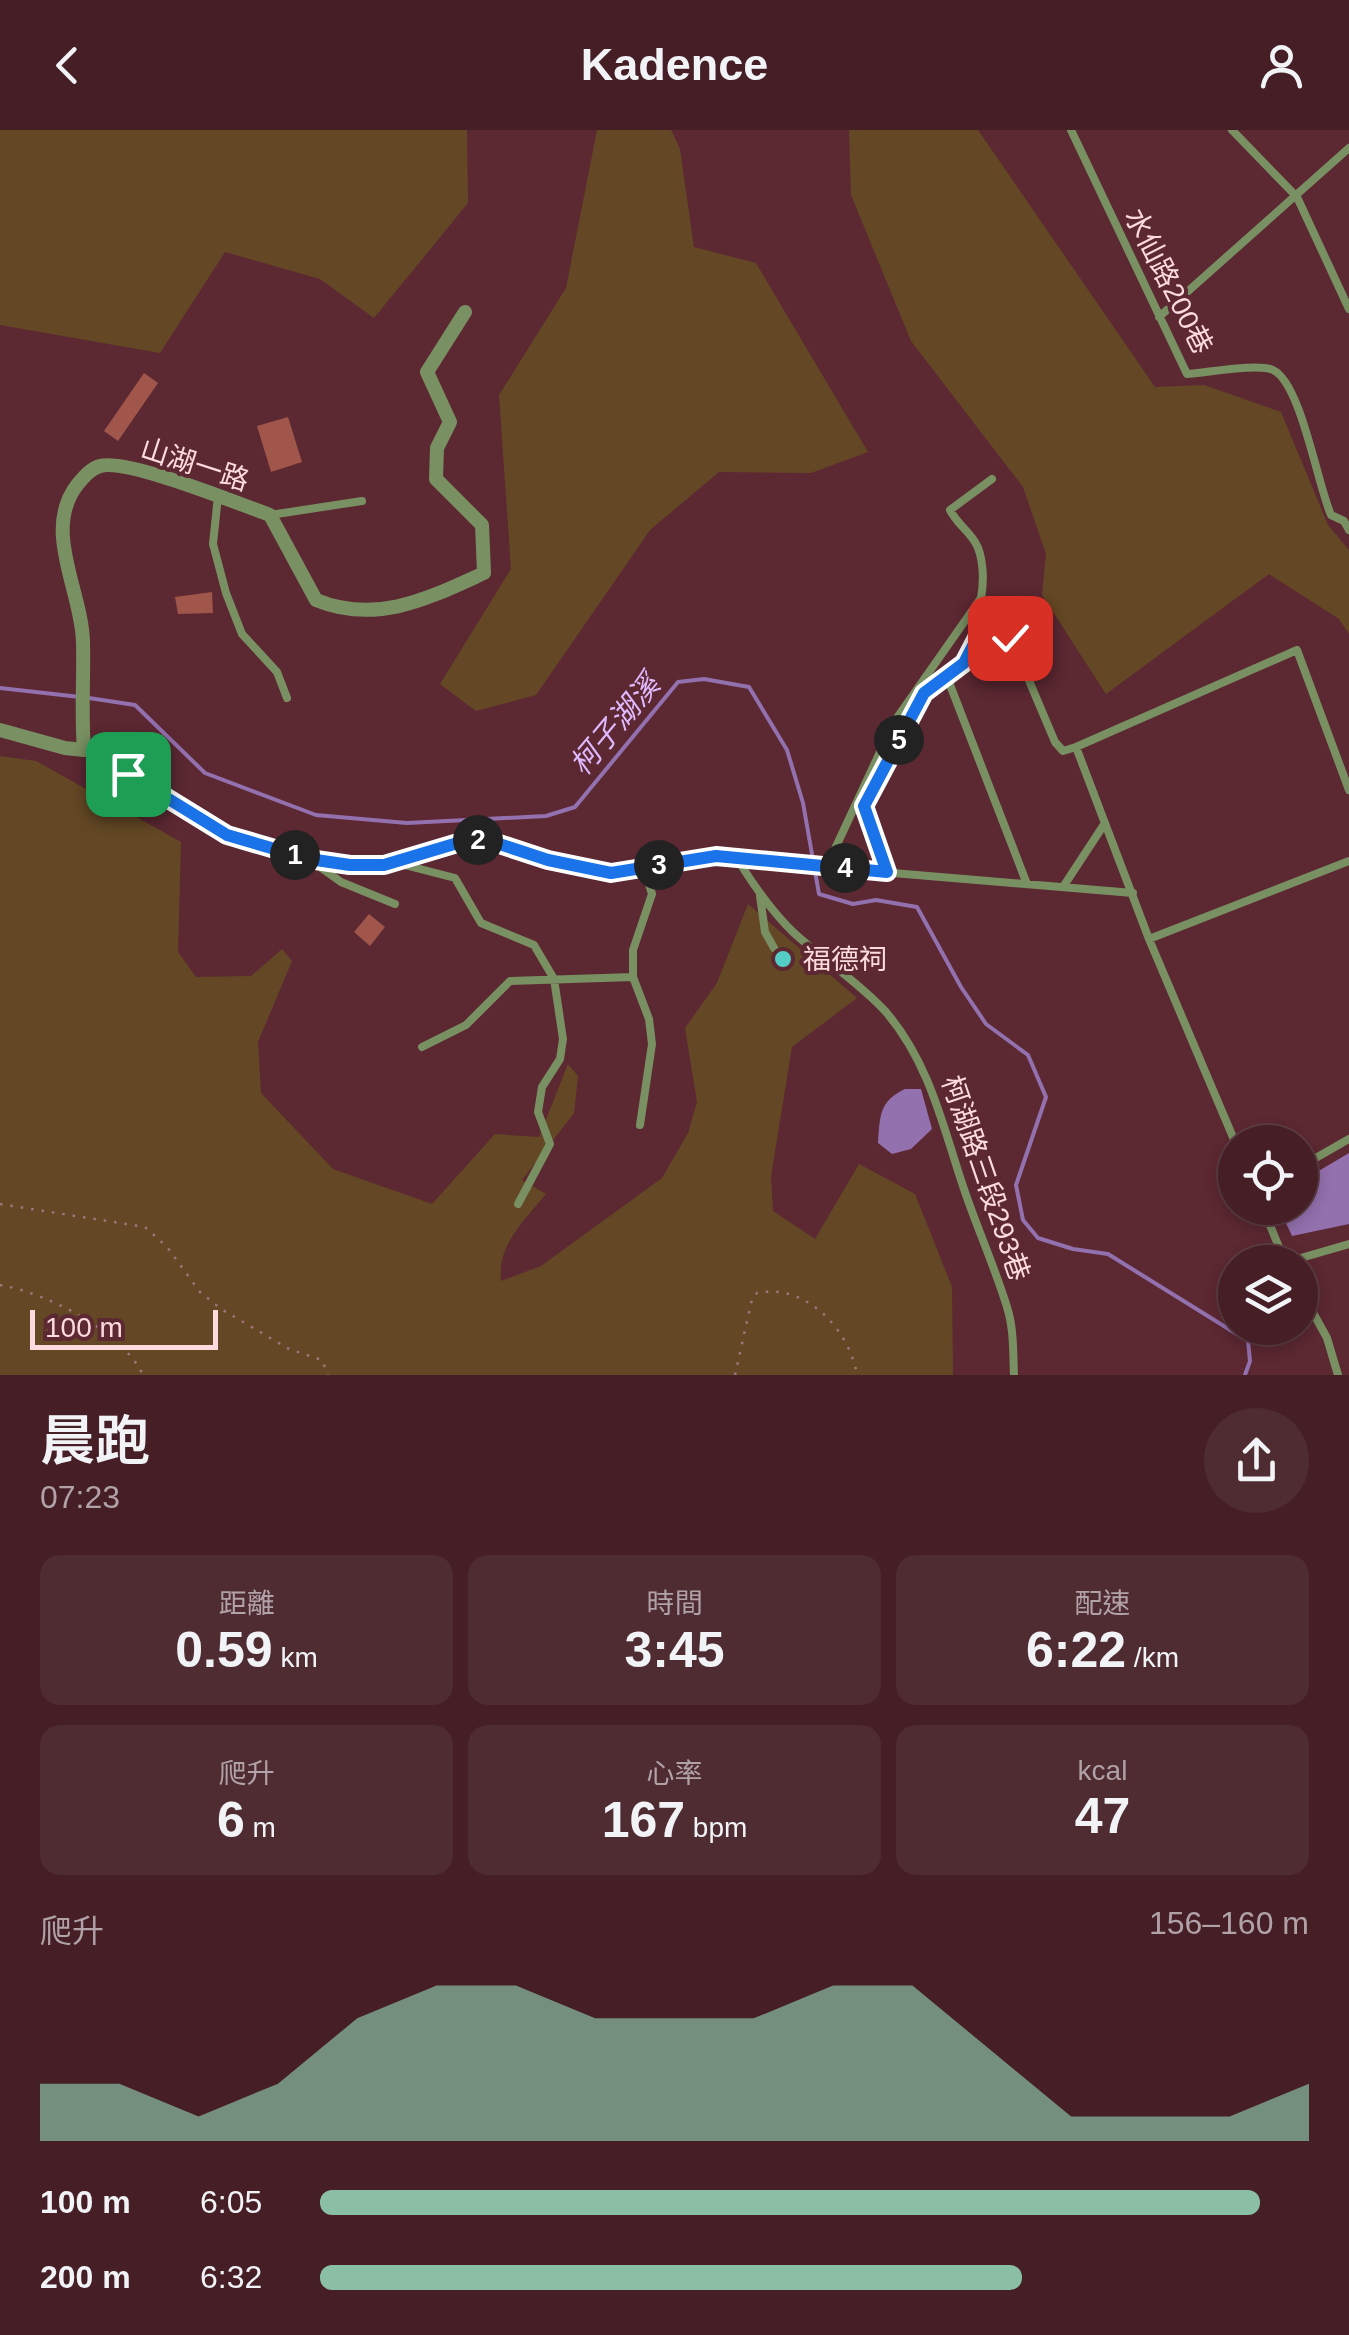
<!DOCTYPE html>
<html lang="zh-TW">
<meta charset="utf-8">
<style>
:root{--surface:#451e26;--page:#4f2b32;--text:#f1f3f6;--muted:#b0a2a7;--line:#5d3c43;--accent:#8abfa5}
body{margin:0;font-family:Arial,"Noto Sans TC",sans-serif;background:var(--page);color:var(--text);height:100vh;display:flex;flex-direction:column;font-size:38px;white-space:nowrap}
*{box-sizing:border-box;margin:0}
p{font-size:32px;color:var(--muted)}
.icon{flex:none;width:55px;height:55px;fill:none;stroke:currentColor;stroke-width:2;stroke-linecap:round;stroke-linejoin:round}
.map{position:relative;height:1245px;overflow:hidden}
.panel{display:flex;flex-direction:column;background:var(--surface);flex:1}
.panel>*{flex:none}
.controls{position:absolute;left:1218px;top:995px;display:grid;gap:20px}
.controls a{display:grid;place-items:center;width:100px;height:100px;border-radius:50%;background:var(--surface);box-shadow:0 5px 15px #0003,0 0 0 2px var(--line);font-size:50px}
.scale{position:absolute;left:30px;bottom:25px;width:188px;box-sizing:border-box;padding-left:10px;border:5px solid #fcdade;border-top:0;font-size:28px;line-height:35px;white-space:nowrap;color:#fcdade;-webkit-text-stroke:8px #5c2832;paint-order:stroke}
.pin{position:absolute;display:grid;place-items:center;width:85px;height:85px;color:#fff;margin:-42px;border-radius:20px;box-shadow:0 5px 15px #0006}
.km{position:absolute;width:50px;height:50px;margin:-25px;border-radius:50%;background:#222;color:#fff;font-size:28px;line-height:50px;text-align:center}
.round{display:grid;place-items:center;flex:none;width:105px;height:105px;border-radius:52px;background:var(--page)}
.head{display:flex;align-items:center;justify-content:space-between;height:170px;padding:0 40px}
h1{font-size:55px;font-weight:600;line-height:75px}
.figures{display:grid;grid-template-columns:repeat(3,1fr);gap:15px;height:170px;padding:10px 40px}
.figures div{display:grid;align-content:center;border-radius:20px;background:var(--page);text-align:center}
.figures b{font-size:50px;font-weight:600}
.figures small{font-size:28px;font-weight:400}
.figures p{font-size:28px}
.chart{height:280px;padding:20px 40px}
.chart p{display:flex;justify-content:space-between}
.chart svg{width:100%;height:180px;margin-top:10px;fill:var(--accent);opacity:.7}
ul{padding:0 40px;list-style:none;font-size:32px}
li{display:grid;grid-template-columns:160px 120px 1fr;align-items:center;height:75px}
li i{height:25px;border-radius:12px;background:var(--accent)}
header{display:flex;justify-content:space-between;align-items:center;height:130px;padding:0 40px;background:var(--surface);font-size:45px;font-weight:600}
.map>svg:first-child{display:block}
.green{fill:#644825}
.water{fill:#9370ae}
.lines{fill:none;stroke-linecap:round;stroke-linejoin:round}
.stream{stroke:#9370ae;stroke-width:4}
.building{fill:#a0564b}
.path{stroke:#a1747c;stroke-width:2.5;stroke-dasharray:2.5 8;stroke-linecap:butt}
.service{stroke:#799062;stroke-width:8}
.minor{stroke:#799062;stroke-width:14}
.route-casing{stroke:#fff;stroke-width:20}
.route{stroke:#1a73e8;stroke-width:12}
.poi-dot{fill:#54cdc6;stroke:#5c2832;stroke-width:4}
.labels{text-anchor:middle;stroke-width:8;stroke-linejoin:round;paint-order:stroke}
.street-label{font-size:28px;fill:#fcdade;stroke:#5c2832}
.poi-label{font-size:28px;fill:#fcdade;stroke:#5c2832;text-anchor:start}
.water-label{font-size:30px;font-style:italic;fill:#dfb8fd;stroke:#5c2832}
</style>
<header><svg class="icon" aria-label="back" viewBox="0 0 24 24"><path d="M15 5l-7 7 7 7"/></svg>Kadence<svg class="icon" aria-label="person" viewBox="0 0 24 24"><circle cx="12" cy="8" r="4"/><path d="M4 21q1-7 8-7t8 7"/></svg></header>
<div class="map">
<svg width="1349" height="1245" viewBox="0 0 1349 1245">
<rect width="100%" height="100%" fill="#5c2832"/>
<path class="green" d="M0 0H467L468 73 374 188 320 149 225 122 160 223 0 195Z
M597 0H671L680 19 694 117 756 133 868 322 811 343 719 342 650 400 536 565 476 581 440 554 511 439 499 265 566 158Z
M849 0H978L1155 257 1204 255 1281 282 1328 395 1349 420V504L1339 489 1269 444 1106 564 1042 465 1046 424 1023 357 911 211 851 65Z
M0 626 36 631 181 712 178 822 196 847 251 846 282 819 292 831 258 912 261 963 333 1039 432 1074 495 1004 539 1007 568 934 578 946 574 983 522 1050 546 1064C524 1091 497 1115 501 1151L541 1136 662 1048 688 1003 697 972 685 898 717 853 748 774 857 868 792 917 771 1046 773 1081 815 1109 859 1034 915 1064 952 1157 953 1245H0Z"/>
<path class="water" d="M905 959H921L932 999 911 1019 892 1024 878 1013C880 986 879 971 905 959Z
M1349 1023V1094L1292 1106 1279 1078H1300V1052Z"/>
<g class="lines">
<path class="stream" d="M0 558 80 567
M89 568 135 575 205 643 316 685 407 693 546 686 575 677 678 552 704 549 749 557 787 620 803 673 819 764 853 774 876 770 917 777 961 857 986 894 1028 925 1046 967 1016 1055 1023 1090 1038 1108 1073 1119 1108 1124 1248 1211 1250 1231 1245 1245"/>
</g>
<path class="building" d="M144 243 158 253 118 311 104 301Z
M288 287 302 332 271 342 257 296Z
M212 462 213 483 178 484 175 467Z
M369 784 385 797 370 816 354 802Z"/>
<g class="lines">
<path class="path" d="M0 1074 145 1097 167 1117 200 1162 221 1179 289 1219 322 1230 328 1245
M0 1155C47 1163 122 1201 143 1245
M735 1245 752 1169 757 1163C806 1153 849 1199 857 1245"/>
<path class="service" d="M1071 0 1187 244C1206 243 1258 233 1273 240 1301 253 1317 353 1331 385L1344 391 1349 400
M1232 0 1297 67 1349 179
M1159 187 1349 18
M218 366 213 414 226 463 242 504 277 542 287 568
M270 385 362 371
M947 547 1027 754
M84 620 158 660 227 705 309 729 384 735 461 712 484 709 548 730 611 743 698 727 738 730C754 756 771 781 793 802 823 830 859 852 886 882 931 935 943 998 965 1062 978 1100 995 1138 1007 1177 1014 1199 1013 1222 1014 1245
M738 730 1133 763
M313 732 341 752 395 774
M393 732 455 748 481 793 534 815 554 849 563 909 560 929 542 957 538 982 550 1014 518 1074
M827 736 894 592 981 468C984 453 984 426 975 412 967 399 958 395 950 380L992 349
M887 741 863 676 924 563 964 533 977 506 987 499H1000L1011 508 1055 612 1063 621 1076 617
M1063 757 1105 693
M760 766 765 802 774 818
M1149 809 1349 731
M633 847 649 889 652 914 640 995
M422 917 466 895 510 851 633 847V820L652 764 644 738
M1235 1012 1149 809 1076 617 1297 520 1349 660
M1300 1037 1349 1009
M1263 1078 1285 1132
M1287 1132 1349 1114
M1300 1159 1327 1208 1338 1245"/>
<path class="minor" d="M0 600 65 618 84 620C81 583 84 548 83 512 82 461 42 401 77 355 84 347 90 339 100 336 127 328 239 374 270 385L316 470C377 495 429 468 484 443L482 395 436 349 437 318 450 292 427 242 465 182"/>
</g>
<g class="lines">
<g class="route-casing">
<path id="route" d="M128 644 227 705 309 729 350 735H384L461 712 484 709 548 730 611 743 716 726 887 742 864 676 924 563 964 533 978 506 987 500 1000 499 1010 508"/>
</g>
<use href="#route" class="route"/>
</g>
<circle class="poi-dot" cx="783" cy="829" r="10"/>
<g class="labels">
<g class="street-label">
<text transform="translate(1169 151) rotate(63)" y="10">水仙路200巷</text>
<text transform="translate(195 334) rotate(18)" y="10">山湖一路</text>
<text transform="translate(986 1048) rotate(71)" y="10">柯湖路三段293巷</text>
</g>
<g class="poi-label">
<text x="803" y="839">福德祠</text>
</g>
<g class="water-label">
<text transform="translate(615 595) rotate(-50)" y="10">柯子湖溪</text>
</g>
</g>
</svg>
<div class="controls">
<a><svg class="icon" aria-label="locate" viewBox="0 0 24 24"><circle cx="12" cy="12" r="6"/><path d="M12 2v4M12 18v4M2 12h4M18 12h4"/></svg></a>
<a><svg class="icon" aria-label="layers" viewBox="0 0 24 24"><path d="M12 4l9 5-9 5-9-5zM3 14l9 5 9-5"/></svg></a>
</div>
<div class="scale">100 m</div>
<div class="pin" style="left:128px;top:644px;background:#1e9e55"><svg class="icon" aria-label="arrive" viewBox="0 0 24 24"><path d="M6 21V4h12l-3 4 3 4H6"/></svg></div>
<div class="pin" style="left:1010px;top:508px;background:#d93025"><svg class="icon" aria-label="check" viewBox="0 0 24 24"><path d="M5 12l5 5 9-10"/></svg></div>
<b class="km" style="left:295px;top:725px">1</b>
<b class="km" style="left:478px;top:710px">2</b>
<b class="km" style="left:659px;top:735px">3</b>
<b class="km" style="left:845px;top:738px">4</b>
<b class="km" style="left:899px;top:610px">5</b>
</div>
<section class="panel">
<div class="head"><div><h1>晨跑</h1><p>07:23</p></div><a class="round"><svg class="icon" aria-label="share" viewBox="0 0 24 24"><path d="M12 15V3M7 8l5-5 5 5M5 13v7h14v-7"/></svg></a></div>
<div class="figures">
<div><p>距離</p><b>0.59<small> km</small></b></div>
<div><p>時間</p><b>3:45</b></div>
<div><p>配速</p><b>6:22<small> /km</small></b></div>
</div>
<div class="figures">
<div><p>爬升</p><b>6<small> m</small></b></div>
<div><p>心率</p><b>167<small> bpm</small></b></div>
<div><p>kcal</p><b>47</b></div>
</div>
<div class="chart"><p><span>爬升</span>156–160 m</p>
<svg viewBox="0 0 160 44" preserveAspectRatio="none"><path d="M0 44V30L10 30L20 38L30 30L40 14L50 6L60 6L70 14L80 14L90 14L100 6L110 6L120 22L130 38L140 38L150 38L160 30V44z"/></svg>
</div>
<ul>
<li><b>100 m</b>6:05<i style="width:95%"></i></li>
<li><b>200 m</b>6:32<i style="width:71%"></i></li>
</ul>
</section>
